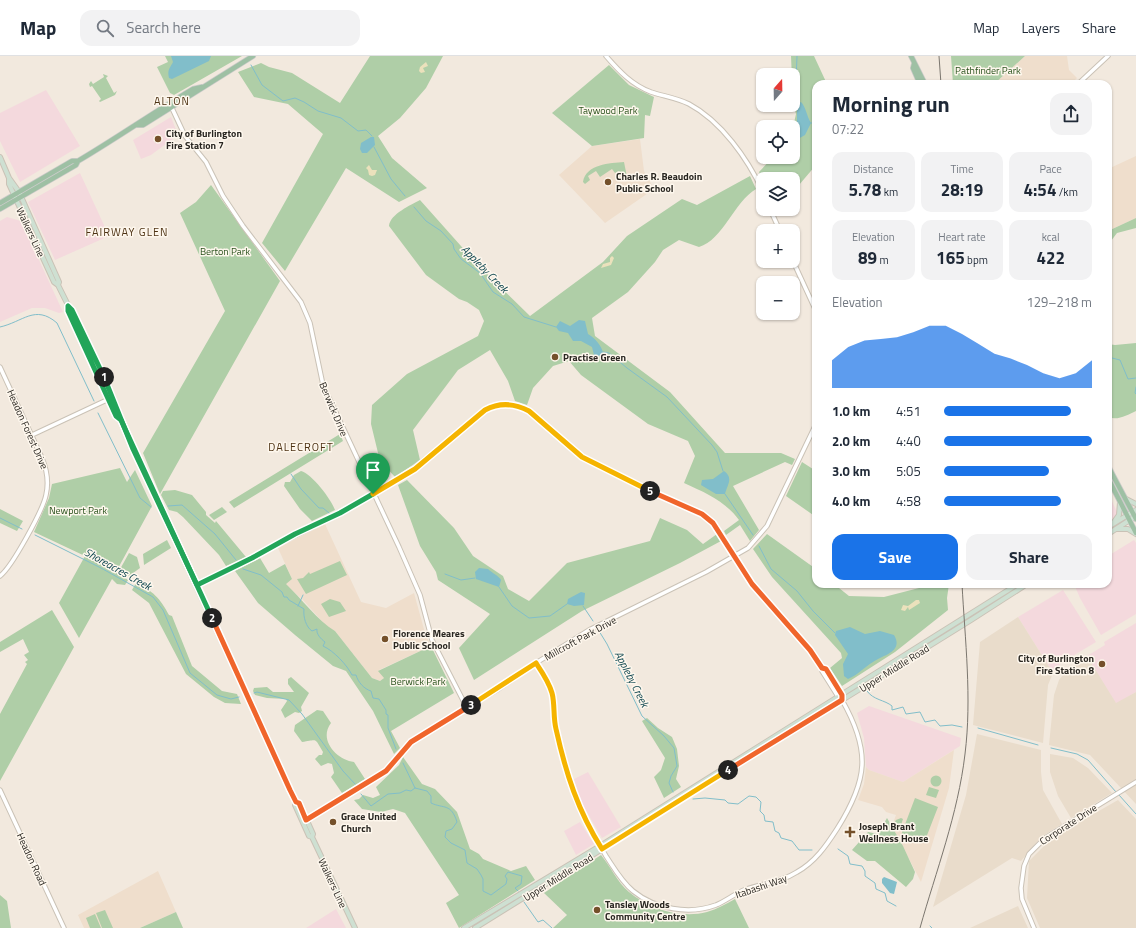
<!DOCTYPE html>
<meta charset="utf-8">
<style>
:root{--surface:#fff;--page:#f2f2f3;--text:#1f2937;--muted:#747a83;--line:#e0e1e3;--accent:#1a73e8}
body{margin:0;font-family:"Titillium Web",sans-serif;background:var(--page);color:var(--text);height:100vh;display:flex;flex-direction:column;font-size:15px;white-space:nowrap}
*{box-sizing:border-box;margin:0}
p{font-size:13px;color:var(--muted)}
.icon{flex:none;width:22px;height:22px;fill:none;stroke:currentColor;stroke-width:2;stroke-linecap:round;stroke-linejoin:round}
.map{position:relative;flex:1;overflow:hidden}
.sheet{position:absolute;left:812px;top:24px;width:300px;height:508px;display:flex;flex-direction:column;background:var(--surface);border-radius:12px;box-shadow:0 1px 3px #0004}
.sheet>*{flex:none}
.needle{width:26px;rotate:20deg}
.buttons{position:absolute;left:756px;top:12px;display:grid;gap:8px}
.buttons a{display:grid;place-items:center;width:44px;height:44px;border-radius:8px;background:var(--surface);box-shadow:0 1px 3px #0004;font-size:20px}
.pin{position:absolute;display:grid;place-items:center;width:34px;height:34px;color:#fff;margin:-41px -17px;border-radius:50% 50% 50% 0;rotate:-45deg;box-shadow:0 0 4px #0007}
.pin .icon{rotate:45deg}
.km{position:absolute;width:20px;height:20px;margin:-10px;border-radius:50%;background:#222;color:#fff;font-size:11px;line-height:20px;text-align:center}
.round{display:grid;place-items:center;flex:none;width:42px;height:42px;border-radius:12px;background:var(--page)}
.summary{display:flex;align-items:center;justify-content:space-between;height:68px;padding:0 20px}
h1{font-size:22px;font-weight:700;line-height:30px}
.stats{display:grid;grid-template-columns:repeat(3,1fr);gap:6px;height:68px;padding:4px 20px}
.stats div{display:grid;align-content:center;border-radius:10px;background:var(--page);text-align:center}
.stats b{font-size:17px;font-weight:700}
.stats small{font-size:11px;font-weight:400}
.stats p{font-size:11px}
.chart{height:112px;padding:8px 20px}
.chart p{display:flex;justify-content:space-between}
.chart svg{width:100%;height:72px;margin-top:4px;fill:var(--accent);opacity:.7}
.cta{display:flex;gap:8px;margin-top:auto;padding:8px 20px}
.cta a{flex:1;height:46px;border-radius:12px;background:var(--accent);color:#fff;font-size:16px;font-weight:700;line-height:46px;text-align:center}
.cta a+a{background:var(--page);color:var(--text)}
ul{padding:0 20px;list-style:none;font-size:13px}
li{display:grid;grid-template-columns:64px 48px 1fr;align-items:center;height:30px}
li i{height:10px;border-radius:5px;background:var(--accent)}
header{display:flex;align-items:center;gap:24px;box-sizing:border-box;height:56px;padding:0 20px;background:var(--surface);border-bottom:1px solid var(--line)}
header strong{font-size:19px}
nav{display:flex;gap:22px;margin-inline-start:auto;font-size:14px}
.search{width:280px;height:36px;background:var(--page);display:flex;align-items:center;gap:10px;box-sizing:border-box;padding:0 14px;border-radius:12px;color:var(--muted);font-size:15px}
.map>svg:first-child{display:block}
.commercial{fill:#f4d9dd}
.built{fill:#e9dccb}
.education{fill:#efdecc}
.green{fill:#afcea7}
.sand{fill:#ebe1bc}
.water{fill:#81beca}
.lines{fill:none;stroke-linecap:round;stroke-linejoin:round}
.stream{stroke:#81beca;stroke-width:1}
.tertiary-casing{stroke:#cac2b6;stroke-width:5.5}
.secondary-casing{stroke:#cac2b6;stroke-width:6}
.primary-casing{stroke:#cccbca;stroke-width:6}
.tertiary{stroke:#fff;stroke-width:3.5}
.secondary{stroke:#cee0d2;stroke-width:4}
.primary{stroke:#9ec0a4;stroke-width:4.5}
.rail{stroke:#7b766e;stroke-width:1}
.split-1-casing{stroke:#fff;stroke-width:8}
.split-2-casing{stroke:#fff;stroke-width:8}
.split-3-casing{stroke:#fff;stroke-width:8}
.split-4-casing{stroke:#fff;stroke-width:8}
.split-5-casing{stroke:#fff;stroke-width:8}
.split-6-casing{stroke:#fff;stroke-width:8}
.split-1{stroke:#22a559;stroke-width:5}
.split-2{stroke:#22a559;stroke-width:5}
.split-3{stroke:#f0652b;stroke-width:5}
.split-4{stroke:#f5b400;stroke-width:5}
.split-5{stroke:#f0652b;stroke-width:5}
.split-6{stroke:#f5b400;stroke-width:5}
.poi-dot{fill:#74502a;stroke:#fef7ed;stroke-width:1.5}
.labels{text-anchor:middle;stroke-width:3;stroke-linejoin:round;paint-order:stroke}
.park-label{font-size:10px;fill:#27501a;stroke:#fef7ed}
.poi-label{font-size:10px;font-weight:bold;fill:#292621;stroke:#fef7ed;text-anchor:start}
.street-label{font-size:10px;fill:#292621;stroke:#fef7ed}
.neighbourhood-label{font-size:11px;letter-spacing:1px;fill:#4d3213;stroke:#fef7ed}
.water-label{font-size:11px;font-style:italic;fill:#0c454e;stroke:#fef7ed}
</style>
<header>
<strong>Map</strong>
<div class="search"><svg class="icon" aria-label="search" viewBox="0 0 24 24"><circle cx="10" cy="10" r="6"/><path d="M15 15l6 6"/></svg>Search here</div>
<nav><a>Map</a><a>Layers</a><a>Share</a></nav>
</header>
<div class="map">
<svg width="1136" height="872" viewBox="0 0 1136 872">
<rect width="100%" height="100%" fill="#f2e9de"/>
<path class="commercial" d="M46 34 80 90 20 126 0 85V57Z
M171 61 178 79 151 99 141 103 133 84Z
M80 117 109 180 55 204 28 146Z
M7 161 21 165 63 256 59 257 45 252H32L0 266V165Z
M1108 437 1117 456 1115 461 1108 465Z
M1134 484 1136 487V558L1101 579 1080 542 1074 528H1108V500Z
M1063 534 1096 586 1061 607 1053 617 1018 561Z
M1136 567V636L1116 648 1087 600 1105 589 1104 586Z
M869 650 961 682 960 690 903 726 869 714 866 711 864 682 857 657Z
M588 716 621 771 602 782 581 746 574 723Z
M580 766 594 788 576 799 564 775Z
M336 853 346 872H306Z"/>
<path class="built" d="M1018 561 1053 617 1048 629 1043 687 973 669 980 586Z
M1087 600 1116 647 1136 636V748L1090 699 1049 689 1054 639 1059 624 1066 615Z
M977 678 1041 694V716L1043 734 1062 768 1041 781 1021 805 1012 802 933 851 966 739Z
M1050 698 1073 702 1088 712 1112 737 1071 762 1058 740 1050 716Z
M1118 744 1136 763V872H1040L1027 842 1029 805 1043 791 1071 771Z
M1018 850 1028 872H970Z"/>
<path class="education" d="M1025 0H1067L1069 14 1077 22 1071 28H994Z
M640 83 644 115 654 133 605 167 559 119 592 90Z
M1136 100V162L1108 175V113Z
M325 468 361 546 386 552 414 537 425 577 431 590 379 614 384 622 380 625 372 622 335 575 327 571 303 544 285 528 292 523 278 492Z
M954 694 949 732 921 826 892 770 896 759 886 756 882 751 858 744 864 728 866 711 869 714 903 726Z
M158 815 176 856 140 872H84L78 859Z"/>
<path class="green" d="M165 0H242L174 39 170 37 157 11 168 6Z
M370 0H443L426 32 400 62 378 80 392 102 427 132 399 146 346 112 285 215 262 187 323 78 288 48 254 41 238 16 261 7 269 11 292 17 340 47Z
M791 0H814L827 28H816V109L793 136V123H763L759 116 773 101H793V71L796 58 793 47Z
M951 0H1025L994 28H953Z
M609 9 629 29 654 41 650 60 645 59 644 82 592 90 552 57Z
M103 18 108 20 106 22 114 37 117 35 115 39 100 46 99 45 101 43 92 30 90 31 89 28 91 25 93 28 104 21Z
M624 106 627 121 624 122 619 115 615 117 612 113 600 121 596 115 588 120 590 124 585 128 583 126C586 108 610 107 624 106Z
M750 120 756 133C734 146 723 184 699 191L679 184 663 194 655 206 628 236 592 262 595 280 670 336 725 397H781L795 403 792 409 785 406 733 430 759 474 750 485 740 469 726 479 724 475 739 464C725 445 706 437 684 427L695 400 688 385 648 368 581 319 569 305 553 310 533 332 527 349 515 345 508 325 490 294 458 314 413 374 420 404 395 421 381 406 379 401 371 368 372 349 407 318 478 280 484 265 479 254 467 246 459 243 426 219 389 170C390 158 411 149 420 144L477 208 530 260 603 206 627 180 682 143 697 149Z
M211 129 280 225 160 438 143 397 225 255 180 157 196 146Z
M1136 162V172L1117 177 1111 185 1112 193 1108 194V175Z
M1136 287V355C1127 359 1118 365 1108 361V288L1115 289Z
M340 378 343 385 234 452 229 446Z
M802 406 816 415V461L786 440Z
M120 412 127 426 135 414 152 450 116 516 128 524 125 529 117 528 112 523 79 582 59 547 85 500 34 476 49 442 52 428Z
M301 415C312 418 331 443 335 454L312 465 300 453 284 430 285 426H290L294 419Z
M407 424 454 472 473 500 503 520 508 533 529 545 567 507 650 485 660 462 687 474 703 488 717 478 721 485 680 507 582 555 474 624 459 592 490 558 438 524 436 516 420 490 398 429Z
M175 434 192 439 206 456V459L215 467 216 465 246 501 226 510 219 499 183 461 177 456 169 454 161 439 163 435Z
M222 451 227 456 214 464 209 459Z
M0 453 23 465 17 475 0 467Z
M767 478 816 513V528H834L849 540 884 541 919 532H933L938 528H949L947 542 948 554 895 596 842 630 830 612 842 602 841 597 772 521 753 493Z
M167 484 171 492 144 509 143 498Z
M129 497 137 501 140 512 129 520 119 515Z
M260 502 269 517 285 508 292 523 286 528C301 542 318 565 335 575L372 622 380 625 384 622 378 615 431 590 454 637 391 675 400 692 394 698 373 655 346 615 333 610 295 579 258 547 235 515Z
M340 505 347 519 306 538 297 523 303 522 309 516 310 518Z
M136 527C153 535 160 542 169 559L172 560 192 610 222 635 237 638 241 648 225 647 214 641 186 618 149 547 132 534Z
M330 543 340 546 346 555 329 561 321 548Z
M52 554 74 591 0 725V658L27 608 25 606 28 604 24 599 29 596 23 583 0 596V586Z
M291 621 309 637 301 651 302 655 299 657 295 656 285 662 281 654 287 645 286 643 267 642 255 639 253 635 254 632 267 631 273 636H294L288 628V623Z
M317 654 323 655 331 667C318 684 337 704 354 706L365 723 342 737 331 721 334 717 332 708 328 707 321 710 315 703 319 699H322L323 696C314 681 318 684 302 686L294 675 295 669Z
M647 662 658 672 672 681 677 693 679 710 676 723 681 731 664 742 654 721 661 714 665 702 642 665Z
M403 701 422 728 435 733 457 756 470 793 479 798 483 803 511 815 526 810 535 824 459 872 446 847 459 839 405 757 393 753 381 756 362 753 354 744 359 743 363 739 373 742 380 739 376 731 399 709Z
M930.5 725a5.5 5.5 0 1 1 11 0a5.5 5.5 0 1 1-11 0Z
M929 731 939 734 936 742 926 739Z
M915 742 938 751 924 787 901 779Z
M887 762 903 790 915 816 913 823 906 831 875 805H867L852 794 868 776 878 778Z
M901 762 903 763 899 775 897 773 898 770 894 767 896 764Z
M601 799C611 811 617 826 629 836 649 853 681 863 707 856 717 853 726 848 735 843L749 872H553L567 859 544 837Z
M0 839 7 845 11 872H0Z
M105 854 113 872H102L96 857Z
M176 856 183 872H140Z
M95 858 101 872H90L86 862Z"/>
<path class="sand" d="M426 6 428 10 423 12 425 16 421 17 419 15 420 11Z
M369 109 372 114H377L375 119 372 120 369 119 368 114 366 112Z
M612 200 614 202 611 209 601 212 603 208 610 206V202Z
M916 544H919L920 547 909 554 908 551 905 555 901 554 903 549 908 550Z"/>
<path class="water" d="M171 0H211L209 5 172 23 169 22C167 14 170 12 173 6Z
M801 46C806 51 807 61 811 67L805 79 798 83 794 79 797 69V48Z
M371 81H374L375 89 367 97H362L360 93 361 87Z
M579 264 585 265 588 278C594 281 602 290 603 297L598 301 594 299 592 291 581 285H573L568 277 559 275 556 271 560 265 570 270Z
M724 415C734 422 727 429 725 438H716L701 429 702 424 713 423Z
M479 512 488 513C492 517 499 520 501 524L499 531 476 523 475 516Z
M581 536 585 537 584 549 574 550 567 548 568 543Z
M850 571 865 578 880 575 894 579C904 596 883 599 873 606 863 612 858 619 848 623L844 620 843 608 848 598 835 579 836 575Z
M884 821 897 826 894 838 890 837 882 827V823Z"/>
<g class="lines">
<path class="stream" d="M797 0 796 25 799 46
M251 9 262 29 283 45 295 42 304 46 318 55 341 62 358 75 366 74 372 80
M811 67H816
M374 91 391 123 405 140
M414 151 426 165 441 175 453 188 454 193 461 203 480 217 493 236 512 248 524 261 556 271
M0 271C23 266 35 248 57 267L94 345
M603 296 609 297 627 312 667 341 712 389 717 396 723 415
M1108 301 1120 304 1128 323 1136 322
M1136 331 1135 337 1136 338
M98 357 140 442 151 451
M291 418 301 433 319 452H323L329 457
M725 438 753 479
M168 450 182 449 215 478 236 504
M0 462 22 473
M35 479 101 512 153 541 163 554 190 617 217 639 231 643 239 641
M759 490 771 513 797 535 813 555 835 577
M243 513 261 519 282 536 284 541H287L289 544 304 553C303 561 306 571 312 575L317 573C316 578 321 583 325 586L323 590C334 595 347 609 352 619H356C358 626 364 633 371 635L373 642 379 643 386 654V658L388 659V672L396 693
M445 518 461 524 475 522
M499 531 512 550 529 562 550 560 567 548
M298 550 303 539
M583 550 593 565
M599 575 607 588 642 660 664 680 674 692 677 710 671 720 669 727 673 736
M867 635C873 644 885 644 892 650V654L903 651 906 658 920 656 925 666 935 664 940 670 952 669 962 671
M254 637 257 636 289 644 302 658 343 715 355 728
M978 672 1038 689
M1051 692 1077 698 1088 704 1116 736
M403 707 415 732 427 735 431 740V747C444 753 451 747 457 766L452 773 446 775 445 781 451 787 465 794 467 807 477 813 481 819 483 823V835L491 839 506 828 507 823 505 820 508 816 522 820 521 828 515 832 518 835
M361 738 371 750 388 738 400 737 406 734 411 735 415 732
M1119 739 1136 758
M693 743 705 742 725 744 728 747 738 748 749 740 756 741 761 746 760 755 764 759 765 765 773 766 775 775 779 777 781 782 792 785 799 794H812
M838 793 848 800 850 808 862 810 865 815V820L875 827 876 833 885 837 887 845 896 850
M524 846 538 866 543 864 552 872
M930 870 932 872"/>
<g class="tertiary-casing">
<path id="tertiary" d="M606 0C619 15 632 29 651 36 663 40 677 42 689 48 721 65 748 103 763 136
M1078 28 1108 0
M171 50 185 80 206 106 223 140 243 170 301 246 310 267 323 329 399 491 420 539 432 584 467 652
M770 153 780 175
M793 205 816 255
M0 311 42 402C47 414 49 426 46 439 43 454 12 511 0 520
M32 379 111 342
M197 529 340 457 403 421 487 353 507 348 525 353 586 404 702 458 716 470 752 528 810 594 822 612 826 613 842 639V644C871 695 868 724 837 773 826 790 815 806 797 816 780 827 762 827 744 834 734 838 726 845 716 849 689 859 655 853 633 835 621 825 614 812 606 800 596 783 585 766 577 747 568 724 562 699 556 675 554 662 555 650 552 637 549 626 542 617 536 607
M822 612V615L839 642
M0 734 64 872
M305 765 386 715 411 685 497 634 536 607 589 574 706 516 748 492 767 470 816 368
M1034 872 1022 843 1021 832 1024 810 1029 798 1045 782 1136 726"/>
</g>
<g class="secondary-casing">
<path id="secondary" d="M0 101 9 122 19 136 59 226 58 229 68 249 72 254 113 341 133 393 290 734 296 746 299 747 313 778 312 781 355 872
M9 122V128L54 226 58 229
M68 249V255L116 359 121 364
M1126 443 1136 448
M1114 466 1119 459 1120 446
M1108 471 1136 454
M1117 473H1128L1136 478
M1108 478 1136 460
M296 746 295 749 309 780 312 781
M464 872 600 790 1018 528
M475 872 971 564 1027 528"/>
</g>
<g class="primary-casing">
<path id="primary" d="M911 0 925 28
M914 8 913 12 920 28
M137 69H143L253 0
M0 147 72 105H78
M0 153 76 109 78 105C117 82 154 56 193 33L202 31
M1108 410 1136 463
M1108 422 1136 477"/>
</g>
<use href="#tertiary" class="tertiary"/>
<use href="#secondary" class="secondary"/>
<use href="#primary" class="primary"/>
<path class="rail" d="M939 0 941 28
M920 872C936 815 958 758 965 698 972 642 965 584 962 528"/>
</g>
<g class="lines">
<g class="split-1-casing">
<path id="split-1" d="M104 321 133 393 197 529 252 502 295 478 340 457 373 438"/>
</g>
<g class="split-2-casing">
<path id="split-2" d="M104 321 72 254 68 250V255L116 360 121 364 212 562"/>
</g>
<g class="split-3-casing">
<path id="split-3" d="M212 562 290 734 296 746 299 747 306 764 386 715 411 686 471 649"/>
</g>
<g class="split-4-casing">
<path id="split-4" d="M471 649 536 607C542 616 549 626 552 637 555 648 553 661 556 673 566 718 578 755 602 793L728 714"/>
</g>
<g class="split-5-casing">
<path id="split-5" d="M650 435 702 458 713 467 752 528 810 594 822 612 826 613 842 639V644L728 714"/>
</g>
<g class="split-6-casing">
<path id="split-6" d="M373 438 415 413 485 354C500 346 514 347 529 355L582 401 650 435"/>
</g>
<use href="#split-1" class="split-1"/>
<use href="#split-2" class="split-2"/>
<use href="#split-3" class="split-3"/>
<use href="#split-4" class="split-4"/>
<use href="#split-5" class="split-5"/>
<use href="#split-6" class="split-6"/>
</g>
<g class="poi-dot">
<circle cx="158" cy="83" r="4"/>
<circle cx="608" cy="126" r="4"/>
<circle cx="555" cy="301" r="4"/>
<circle cx="385" cy="583" r="4"/>
<circle cx="1102" cy="608" r="4"/>
<circle cx="333" cy="766" r="4"/>
<path d="M848 770h4v4h4v4h-4v4h-4v-4h-4v-4h4z"/>
<circle cx="597" cy="854" r="4"/>
</g>
<g class="labels">
<g class="park-label">
<text x="988" y="18">Pathfinder Park</text>
<text x="608" y="58">Taywood Park</text>
<text x="225" y="199">Berton Park</text>
<text x="78" y="458">Newport Park</text>
<text x="418" y="629">Berwick Park</text>
</g>
<g class="poi-label">
<text x="166" y="81">City of Burlington<tspan x="166" dy="12">Fire Station 7</tspan></text>
<text x="616" y="124">Charles R. Beaudoin<tspan x="616" dy="12">Public School</tspan></text>
<text x="563" y="305">Practise Green</text>
<text x="393" y="581">Florence Meares<tspan x="393" dy="12">Public School</tspan></text>
<text x="1094" y="606" text-anchor="end">City of Burlington<tspan x="1094" dy="12">Fire Station 8</tspan></text>
<text x="341" y="764">Grace United<tspan x="341" dy="12">Church</tspan></text>
<text x="859" y="774">Joseph Brant<tspan x="859" dy="12">Wellness House</tspan></text>
<text x="605" y="852">Tansley Woods<tspan x="605" dy="12">Community Centre</tspan></text>
</g>
<g class="street-label">
<text transform="translate(31 176) rotate(65)" y="4">Walkers Line</text>
<text transform="translate(334 353) rotate(67)" y="4">Berwick Drive</text>
<text transform="translate(28 373) rotate(66)" y="4">Headon Forest Drive</text>
<text transform="translate(580 582) rotate(-29)" y="4">Millcroft Park Drive</text>
<text transform="translate(894 612) rotate(-32)" y="4">Upper Middle Road</text>
<text transform="translate(1068 768) rotate(-33)" y="4">Corporate Drive</text>
<text transform="translate(32 803) rotate(65)" y="4">Headon Road</text>
<text transform="translate(558 821) rotate(-32)" y="4">Upper Middle Road</text>
<text transform="translate(333 827) rotate(65)" y="4">Walkers Line</text>
<text transform="translate(761 830) rotate(-19)" y="4">Itabashi Way</text>
</g>
<g class="neighbourhood-label">
<text x="172" y="49">ALTON</text>
<text x="127" y="180">FAIRWAY GLEN</text>
<text x="301" y="395">DALECROFT</text>
</g>
<g class="water-label">
<text transform="translate(485 213) rotate(46)" y="4">Appleby Creek</text>
<text transform="translate(118 513) rotate(29)" y="4">Shoreacres Creek</text>
<text transform="translate(632 623) rotate(63)" y="4">Appleby Creek</text>
</g>
</g>
</svg>
<div class="buttons">
<a><svg class="needle" viewBox="-14 -14 28 28"><path d="M0-13l5 13h-10z" fill="#e53935"/><path d="M0 13l5-13h-10z" fill="#747a83"/></svg></a>
<a><svg class="icon" aria-label="locate" viewBox="0 0 24 24"><circle cx="12" cy="12" r="6"/><path d="M12 2v4M12 18v4M2 12h4M18 12h4"/></svg></a>
<a><svg class="icon" aria-label="layers" viewBox="0 0 24 24"><path d="M12 4l9 5-9 5-9-5zM3 14l9 5 9-5"/></svg></a>
<a>+</a>
<a>−</a>
</div>
<div class="pin" style="left:373px;top:438px;background:#1e9e55"><svg class="icon" aria-label="arrive" viewBox="0 0 24 24"><path d="M6 21V4h12l-3 4 3 4H6"/></svg></div>
<b class="km" style="left:104px;top:321px">1</b>
<b class="km" style="left:212px;top:562px">2</b>
<b class="km" style="left:471px;top:649px">3</b>
<b class="km" style="left:728px;top:714px">4</b>
<b class="km" style="left:650px;top:435px">5</b>
<section class="sheet">
<div class="summary"><div><h1>Morning run</h1><p>07:22</p></div><a class="round"><svg class="icon" aria-label="share" viewBox="0 0 24 24"><path d="M12 15V3M7 8l5-5 5 5M5 13v7h14v-7"/></svg></a></div>
<div class="stats">
<div><p>Distance</p><b>5.78<small> km</small></b></div>
<div><p>Time</p><b>28:19</b></div>
<div><p>Pace</p><b>4:54<small> /km</small></b></div>
</div>
<div class="stats">
<div><p>Elevation</p><b>89<small> m</small></b></div>
<div><p>Heart rate</p><b>165<small> bpm</small></b></div>
<div><p>kcal</p><b>422</b></div>
</div>
<div class="chart"><p><span>Elevation</span>129–218 m</p>
<svg viewBox="0 0 160 44" preserveAspectRatio="none"><path d="M0 44V27L10 19L20 15L30 14L40 13L50 10L60 6L70 6L80 11L90 17L100 23L110 26L120 30L130 35L140 38L150 35L160 27V44z"/></svg>
</div>
<ul>
<li><b>1.0 km</b>4:51<i style="width:86%"></i></li>
<li><b>2.0 km</b>4:40<i style="width:100%"></i></li>
<li><b>3.0 km</b>5:05<i style="width:71%"></i></li>
<li><b>4.0 km</b>4:58<i style="width:79%"></i></li>
</ul>
<div class="cta"><a>Save</a><a>Share</a></div>
</section>
</div>
